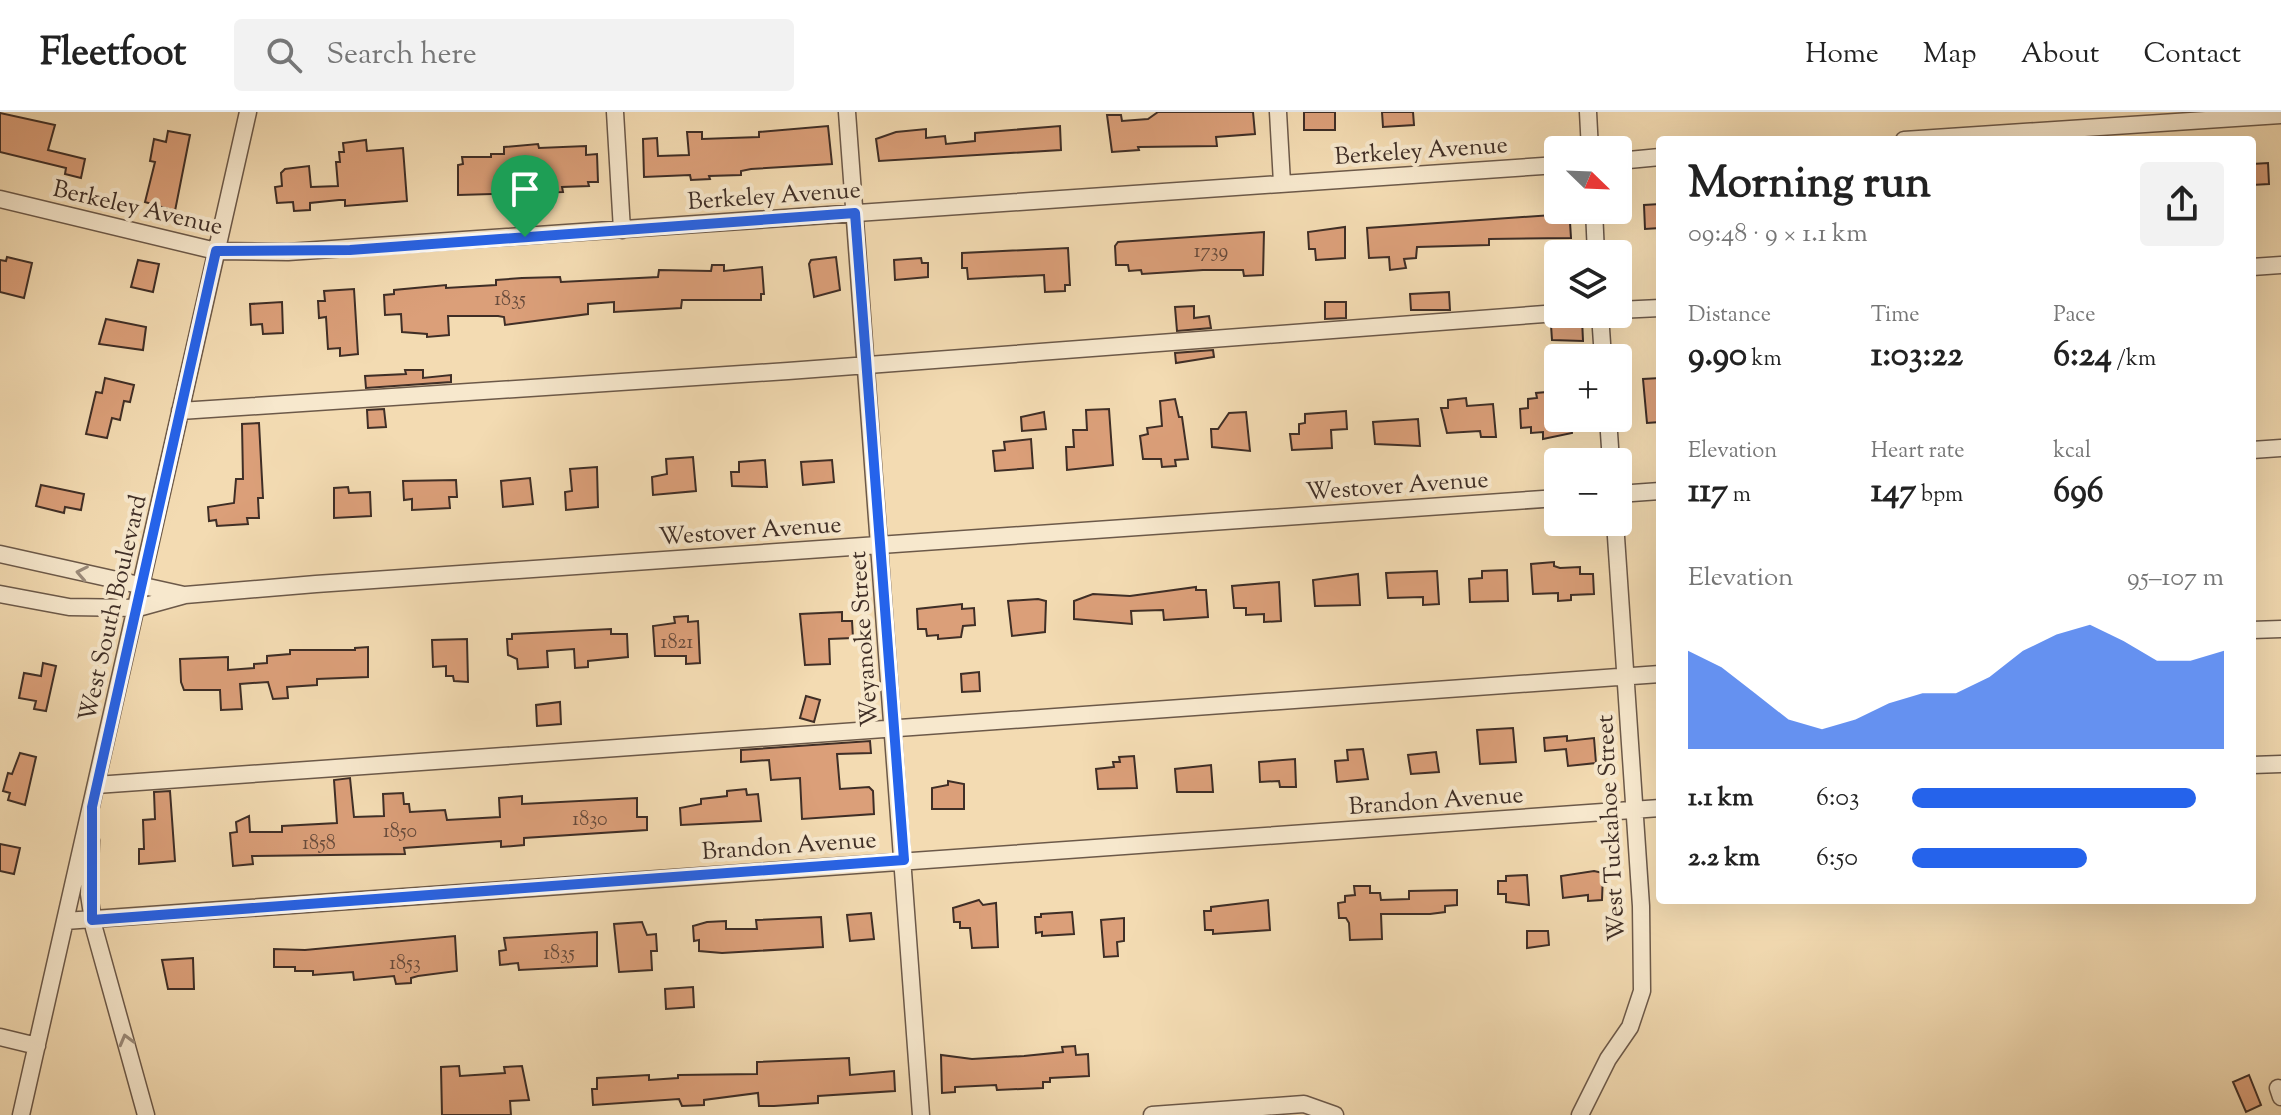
<!DOCTYPE html>
<meta charset="utf-8">
<style>
:root{--surface:#fff;--page:#f2f2f2;--text:#222;--muted:#767676;--line:#e0e0e0;--accent:#2563eb}
body{margin:0;font-family:"Sorts Mill Goudy",serif;background:var(--page);color:var(--text);height:100vh;display:flex;flex-direction:column;font-size:30px;white-space:nowrap}
*{box-sizing:border-box;margin:0}
p{font-size:26px;color:var(--muted)}
.icon{flex:none;width:44px;height:44px;fill:none;stroke:currentColor;stroke-width:2;stroke-linecap:round;stroke-linejoin:round}
.map{position:relative;flex:1;overflow:hidden}
.drawer{position:absolute;left:1656px;top:24px;width:600px;height:768px;display:flex;flex-direction:column;background:var(--surface);border-radius:8px;box-shadow:0 8px 32px #0002}
.drawer>*{flex:none}
.needle{width:52px;rotate:113deg}
.tools{position:absolute;left:1544px;top:24px;display:grid;gap:16px}
.tools a{display:grid;place-items:center;width:88px;height:88px;border-radius:8px;background:var(--surface);box-shadow:0 8px 32px #0002;font-size:40px}
.pin{position:absolute;display:grid;place-items:center;width:68px;height:68px;color:#fff;margin:-82px -34px;border-radius:50% 50% 50% 0;rotate:-45deg;box-shadow:0 0 8px #0007}
.pin .icon{rotate:45deg}
.round{display:grid;place-items:center;flex:none;width:84px;height:84px;border-radius:8px;background:var(--page)}
.headline{display:flex;align-items:center;justify-content:space-between;height:136px;padding:0 32px}
h1{font-size:44px;font-weight:700;line-height:60px}
.stats{display:grid;grid-template-columns:repeat(3,1fr);gap:12px;height:136px;padding:8px 32px}
.stats div{display:grid;align-content:center}
.stats b{font-size:34px;font-weight:700}
.stats small{font-size:22px;font-weight:400}
.stats p{font-size:22px}
.chart{height:224px;padding:16px 32px}
.chart p{display:flex;justify-content:space-between}
.chart svg{width:100%;height:144px;margin-top:8px;fill:var(--accent);opacity:.7}
ul{padding:0 32px;list-style:none;font-size:26px}
li{display:grid;grid-template-columns:128px 96px 1fr;align-items:center;height:60px}
li i{height:20px;border-radius:10px;background:var(--accent)}
header{display:flex;align-items:center;gap:48px;box-sizing:border-box;height:112px;padding:0 40px;background:var(--surface);border-bottom:2px solid var(--line)}
header strong{font-size:38px}
nav{display:flex;gap:44px;margin-inline-start:auto;font-size:28px}
.search{width:560px;height:72px;background:var(--page);display:flex;align-items:center;gap:20px;box-sizing:border-box;padding:0 28px;border-radius:8px;color:var(--muted);font-size:30px}
.map>svg:first-child{display:block}
.building{fill:#db9f79;stroke:#3f2e26;stroke-width:2}
.lines{fill:none;stroke-linecap:round;stroke-linejoin:round}
.minor-casing{stroke:#6c5949;stroke-width:19}
.minor{stroke:#f7e8cd;stroke-width:16}
.oneway{stroke:#9b8b7a}
.route-casing{stroke:#fff;stroke-width:16}
.route{stroke:#2563eb;stroke-width:10}
.labels{text-anchor:middle;stroke-width:8;stroke-linejoin:round;paint-order:stroke}
.number-label{font-size:20px;fill:#664a3b}
.street-label{font-size:24px;fill:#3f2e26;stroke:#f7e8cd}
</style>
<header>
<strong>Fleetfoot</strong>
<div class="search"><svg class="icon" aria-label="search" viewBox="0 0 24 24"><circle cx="10" cy="10" r="6"/><path d="M15 15l6 6"/></svg>Search here</div>
<nav><a>Home</a><a>Map</a><a>About</a><a>Contact</a></nav>
</header>
<div class="map">
<svg width="2281" height="1003" viewBox="0 0 2281 1003">
<rect width="100%" height="100%" fill="#f3dbb2"/>
<filter id="stains"><feTurbulence type="fractalNoise" baseFrequency=".0025" numOctaves="4"/><feColorMatrix values="0 0 0 0 .2 0 0 0 0 .09 0 0 0 0 .02 0 0 0 .5 -.17"/></filter>
<radialGradient id="worn" r=".72"><stop offset=".6" stop-color="#630" stop-opacity="0"/><stop offset="1" stop-color="#630" stop-opacity=".3"/></radialGradient>
<path class="building" d="M1158 0H1253L1255 22 1216 25 1217 34 1138 35 1139 38 1112 40 1107 3H1121L1122 9 1148 7Z
M1304 0H1335V18H1304Z
M1382 0H1413L1414 13 1383 15Z
M0 1 55 13 48 38 85 47 81 66 65 62 66 56 0 40Z
M828 14 832 52 751 57 741 59V63L709 64 710 67 691 68 690 63 644 65 643 27 657 26 658 44 689 43 687 20H702V27L759 25V20Z
M1060 14 1061 38 879 49 876 27 896 20 926 17V26L945 24 946 32 975 29V21Z
M168 19 190 23 175 99 145 90 155 50 150 49 154 27 166 30Z
M366 28 367 39 403 36 407 89 345 94V88H339L310 91V98L294 99 293 90 277 91 275 75 282 74 281 61 285 57 309 54 311 75 338 74 336 50H340L339 40H344L343 31Z
M538 32 539 36 586 34V43L597 42 598 70H588L589 74 562 75 563 80 458 83V53L463 52 462 45H491V42H504V35Z
M2268 51 2269 72 2252 73V52Z
M1660 92V116L1645 117 1644 93Z
M1552 103 1554 111 1570 110 1571 126 1489 127V133L1417 135 1416 146 1404 147 1406 156 1390 158 1389 145 1369 146 1367 116Z
M1345 115V146L1316 148 1315 137H1309L1308 120Z
M1264 120 1263 163 1244 164 1243 158H1203L1142 162 1141 158 1129 159 1128 153H1116L1115 134 1118 130Z
M1068 136 1070 173H1065V179L1045 180 1044 163 968 167 967 156H962V141Z
M7 145 32 151 24 186 0 180V148L6 149Z
M836 145 840 178 814 185 809 152 811 148Z
M921 146 922 151H928V165L895 168 894 148Z
M138 148 159 152 153 180 131 175Z
M712 153H724V159L762 155 764 182H761V188H682L681 196 614 200V190L588 192V202L505 213 504 205 498 204H448L449 223 427 225V222L402 220 401 202 385 203 384 183 394 182V178L446 173V176L496 173V168L522 166 560 165 561 170 658 165 659 158 711 159Z
M354 177 358 242 340 244V236L328 237 326 205 319 206 318 189H325L324 179Z
M1449 180 1450 198H1411L1410 182Z
M282 190 283 221 263 222 262 212 251 213 250 192Z
M1325 190H1346V206L1325 207Z
M1194 194V206L1209 204 1211 216 1177 219 1175 195Z
M106 207 146 215 143 238 99 232Z
M1582 207 1583 229 1552 228 1551 213Z
M1213 238 1214 245 1176 251 1175 241Z
M405 258H423V266L451 263V270L366 276 365 264 406 262Z
M105 266 134 273 130 290 124 289 120 308 112 306 107 326 86 322 96 280 102 281Z
M1660 266V310L1647 311 1643 267Z
M1558 279V306H1571L1572 321 1543 327V320L1531 321V315L1521 316 1520 297 1528 296V287L1537 286 1536 281Z
M1466 286 1467 294 1493 292 1496 325H1481L1480 319 1447 321 1441 296H1448V288Z
M1175 287 1179 305H1182L1188 347 1175 348 1176 354 1162 355 1161 347H1143L1140 324 1148 322 1147 316 1162 314 1160 289Z
M384 297 386 315 368 316 367 298Z
M1109 297 1113 353 1067 358 1066 335H1074L1073 318H1087L1086 298Z
M1346 299 1347 317 1331 318 1332 336 1292 338 1290 322H1299V312L1305 311V302Z
M1044 300 1046 317 1022 319 1021 305Z
M1246 300 1250 339 1212 335 1211 317H1218L1229 301Z
M1418 307 1420 334 1375 332 1373 310Z
M259 311 263 386H258L259 406H247L248 412 217 414 216 408 209 409 208 395 234 391 236 367H243L242 312Z
M1031 327 1033 356 995 359 993 339 1005 338 1004 330Z
M693 345 696 379 653 383 652 365 667 362 666 347Z
M765 348 767 375 732 374 731 360H739V350Z
M832 348 834 370 803 373 801 350Z
M597 355 598 395 566 398 565 380 572 379 570 357Z
M530 366 533 392 503 395 501 369Z
M456 368 457 385H449L450 396 412 398V387L404 388 403 369Z
M41 373 84 382 81 398 65 395 64 401 36 394Z
M348 375 349 381 370 380 371 404 334 406V376Z
M1554 450V454L1560 456 1580 455V462H1593L1594 482 1571 483V488L1558 489V481L1533 482 1531 452Z
M1507 458 1508 489 1470 490 1469 467 1482 466V459Z
M1437 459 1439 492 1423 493V485L1388 486 1386 461Z
M1358 462 1360 493 1315 494 1313 468Z
M1279 470 1281 509 1264 510V502L1246 503V496H1234L1232 474Z
M1196 475V478H1206L1208 505 1164 508 1163 498 1131 499 1132 512 1074 507V489L1093 482 1130 484Z
M1038 487 1046 489 1045 520 1012 524 1008 489Z
M962 492V497L974 496 975 513 963 514 961 525 938 527V523L927 524 926 517H918L917 497Z
M842 500V509H852L853 526 829 527 830 552 805 553 800 502Z
M688 504V510L698 509 700 551 686 552V544H655L653 514 675 511 674 505Z
M611 517V522H627L628 545 588 549V555L575 556 574 537 547 539 548 555 518 557 517 547 508 543 507 527H512V522Z
M467 527 468 570 454 569 453 564H446V554L433 555 432 528Z
M368 535V565L317 567V573L287 575 288 586 273 587 268 570 240 572 242 597 221 598 220 578H184L181 570 180 547 228 545V558L254 556V552L267 551V544L290 542V538H355V536Z
M43 551 56 554 46 599 34 597 36 589 19 586 24 561 41 564Z
M979 560 980 579 962 580 961 562Z
M806 584 820 588 814 610 800 606Z
M560 590 561 612 537 614 536 593Z
M1513 616 1516 650 1480 652 1477 618Z
M1567 624V629L1594 626 1596 651 1568 654 1566 637 1545 639 1544 626Z
M870 629 871 641 837 642 840 677 869 675 873 679 874 702 802 707 800 666 771 668 769 648 741 650V638Z
M1363 637 1368 667 1337 670 1335 649 1348 648 1347 638Z
M1436 640 1439 660 1411 662 1408 643Z
M20 641 36 645 25 693 8 688 10 681 3 679 8 661 12 662Z
M1134 644 1137 676 1098 677 1096 657 1114 655 1113 650H1120L1119 645Z
M1295 647 1296 675H1280L1279 669 1260 670 1259 650Z
M1211 653 1213 680H1177L1175 657Z
M350 666 354 705 384 704 383 682 403 681 404 692H409L410 700 445 698 447 708 500 705 499 686 522 684V692L637 686V705H647V718L524 726V733L501 735V729L404 736 405 742 252 744 253 752 233 754 230 721 237 720 236 710 249 704 250 720H282V714L337 711 334 668Z
M948 669 964 672V697H932V676L948 673Z
M746 677 747 683 758 682 761 709 681 713 680 696 701 692V687L727 684V679Z
M170 679 175 749 139 752V737H144L143 708 155 707 154 680Z
M0 732 20 736 14 762 0 759Z
M1594 759 1603 761 1602 788 1588 789V783L1563 786 1561 764Z
M1527 763 1529 793 1506 790V782H1498V769H1506V764Z
M1354 774H1370V781H1380L1381 788 1409 787V779L1457 778V793L1445 794V800L1430 802H1381L1382 827 1350 828 1349 811 1346 806H1339L1338 791 1345 790V784L1355 783Z
M979 788 983 793 996 791 998 835 972 836 970 816H960V810H954L953 796Z
M1268 788 1270 818 1213 822V818H1205L1204 799H1211V795Z
M1072 800 1074 822 1042 824V820L1036 821 1035 805H1041V802Z
M871 801 874 827 850 829 847 803Z
M821 805 823 835 722 841 699 839V828L694 829 693 814 707 810 726 809V817H757L756 808Z
M1124 806V829L1117 830 1118 844 1104 845 1101 808Z
M642 810 647 823 656 822 657 839H651L652 858 619 860 614 812Z
M1527 819H1548L1549 833 1527 836Z
M597 820V854L519 858 518 851 500 853 499 839 506 838 504 826Z
M455 824 457 859 418 864 411 866V871L396 872 394 864 354 868 353 860 313 863V859H295V855H274V837L305 838Z
M193 846 194 877H168L162 848Z
M693 875 694 895 666 897 665 877Z
M1075 934 1076 943 1088 942 1089 964 1050 966V970H1043V976L997 978 996 973 955 975V980L942 981 941 943 972 947 1024 944 1063 940 1062 935Z
M849 946 850 963 894 959 895 979 818 984V991L774 994H759L758 981 704 988V993L682 994 679 987 593 993 592 977H597V966L649 963V968L678 966V963L757 962V950Z
M459 954 460 964 505 961 504 955 522 954 529 988 510 989 511 1003H442L441 955Z
M2249 963 2261 993 2246 1000 2233 970Z"/>
<g class="lines">
<g class="minor-casing">
<path id="minor" d="M615 0 622 118
M847 0 921 1003
M1278 0 1282 71
M1588 0 1590 38
M1904 28 2281 3
M1618 49 1660 45
M0 87 216 139 288 140 1558 53
M1594 98 1596 142
M2252 155 2281 153
M1618 198 1660 196
M1600 202 1603 246
M180 299 788 259 1558 201
M1608 306 1611 350
M2252 338 2281 336
M1618 382 1660 379
M0 442 184 483
M0 482 69 495 138 496 185 483 316 472 1558 386
M2252 518 2281 517
M2252 653 2281 652
M96 673 1660 562
M91 728 89 782 94 816 146 1003
M65 809 1660 696
M0 925 37 934
M2278 976 2281 985
M21 1003 248 0
M1152 1003 1304 992 1335 1003
M1580 1003 1608 947 1630 915 1642 879 1641 794 1615 410"/>
</g>
<use href="#minor" class="minor"/>
</g>
<defs><path id="oneway-chevron" d="M-2-3.5L2.5 0L-2 3.5" fill="none" stroke-width="1.6" stroke-linecap="round" stroke-linejoin="round" transform="scale(2)"/></defs>
<g class="oneway">
<use href="#oneway-chevron" transform="translate(82 461) rotate(-169)"/>
<use href="#oneway-chevron" transform="translate(126 928) rotate(-105)"/>
</g>
<g class="lines">
<g class="route-casing">
<path id="route" d="M855 101 904 748 92 808V695L216 139 350 138Z"/>
</g>
<use href="#route" class="route"/>
</g>
<g class="labels">
<g class="number-label">
<text x="1211" y="145">1739</text>
<text x="510" y="193">1835</text>
<text x="677" y="536">1821</text>
<text x="590" y="713">1830</text>
<text x="400" y="725">1850</text>
<text x="319" y="737">1858</text>
<text x="559" y="847">1835</text>
<text x="405" y="857">1853</text>
</g>
<g class="street-label">
<text transform="translate(1421 38) rotate(-4)" y="8">Berkeley Avenue</text>
<text transform="translate(774 83) rotate(-4)" y="8">Berkeley Avenue</text>
<text transform="translate(138 95) rotate(13)" y="8">Berkeley Avenue</text>
<text transform="translate(1397 373) rotate(-4)" y="8">Westover Avenue</text>
<text transform="translate(750 418) rotate(-4)" y="8">Westover Avenue</text>
<text transform="translate(112 496) rotate(-77)" y="8">West South Boulevard</text>
<text transform="translate(863 527) rotate(-94)" y="8">Weyanoke Street</text>
<text transform="translate(1436 688) rotate(-4)" y="8">Brandon Avenue</text>
<text transform="translate(1610 716) rotate(-93)" y="8">West Tuckahoe Street</text>
<text transform="translate(789 733) rotate(-4)" y="8">Brandon Avenue</text>
</g>
</g>
<rect width="100%" height="100%" filter="url(#stains)"/>
<rect width="100%" height="100%" fill="url(#worn)"/>
</svg>
<div class="tools">
<a><svg class="needle" viewBox="-14 -14 28 28"><path d="M0-13l5 13h-10z" fill="#e53935"/><path d="M0 13l5-13h-10z" fill="#767676"/></svg></a>
<a><svg class="icon" aria-label="layers" viewBox="0 0 24 24"><path d="M12 4l9 5-9 5-9-5zM3 14l9 5 9-5"/></svg></a>
<a>+</a>
<a>−</a>
</div>
<div class="pin" style="left:525px;top:125px;background:#1e9e55"><svg class="icon" aria-label="arrive" viewBox="0 0 24 24"><path d="M6 21V4h12l-3 4 3 4H6"/></svg></div>
<section class="drawer">
<div class="headline"><div><h1>Morning run</h1><p>09:48 · 9 × 1.1 km</p></div><a class="round"><svg class="icon" aria-label="share" viewBox="0 0 24 24"><path d="M12 15V3M7 8l5-5 5 5M5 13v7h14v-7"/></svg></a></div>
<div class="stats">
<div><p>Distance</p><b>9.90<small> km</small></b></div>
<div><p>Time</p><b>1:03:22</b></div>
<div><p>Pace</p><b>6:24<small> /km</small></b></div>
</div>
<div class="stats">
<div><p>Elevation</p><b>117<small> m</small></b></div>
<div><p>Heart rate</p><b>147<small> bpm</small></b></div>
<div><p>kcal</p><b>696</b></div>
</div>
<div class="chart"><p><span>Elevation</span>95–107 m</p>
<svg viewBox="0 0 160 44" preserveAspectRatio="none"><path d="M0 44V14L10 19L20 27L30 35L40 38L50 35L60 30L70 27L80 27L90 22L100 14L110 9L120 6L130 11L140 17L150 17L160 14V44z"/></svg>
</div>
<ul>
<li><b>1.1 km</b>6:03<i style="width:91%"></i></li>
<li><b>2.2 km</b>6:50<i style="width:56%"></i></li>
</ul>
</section>
</div>
